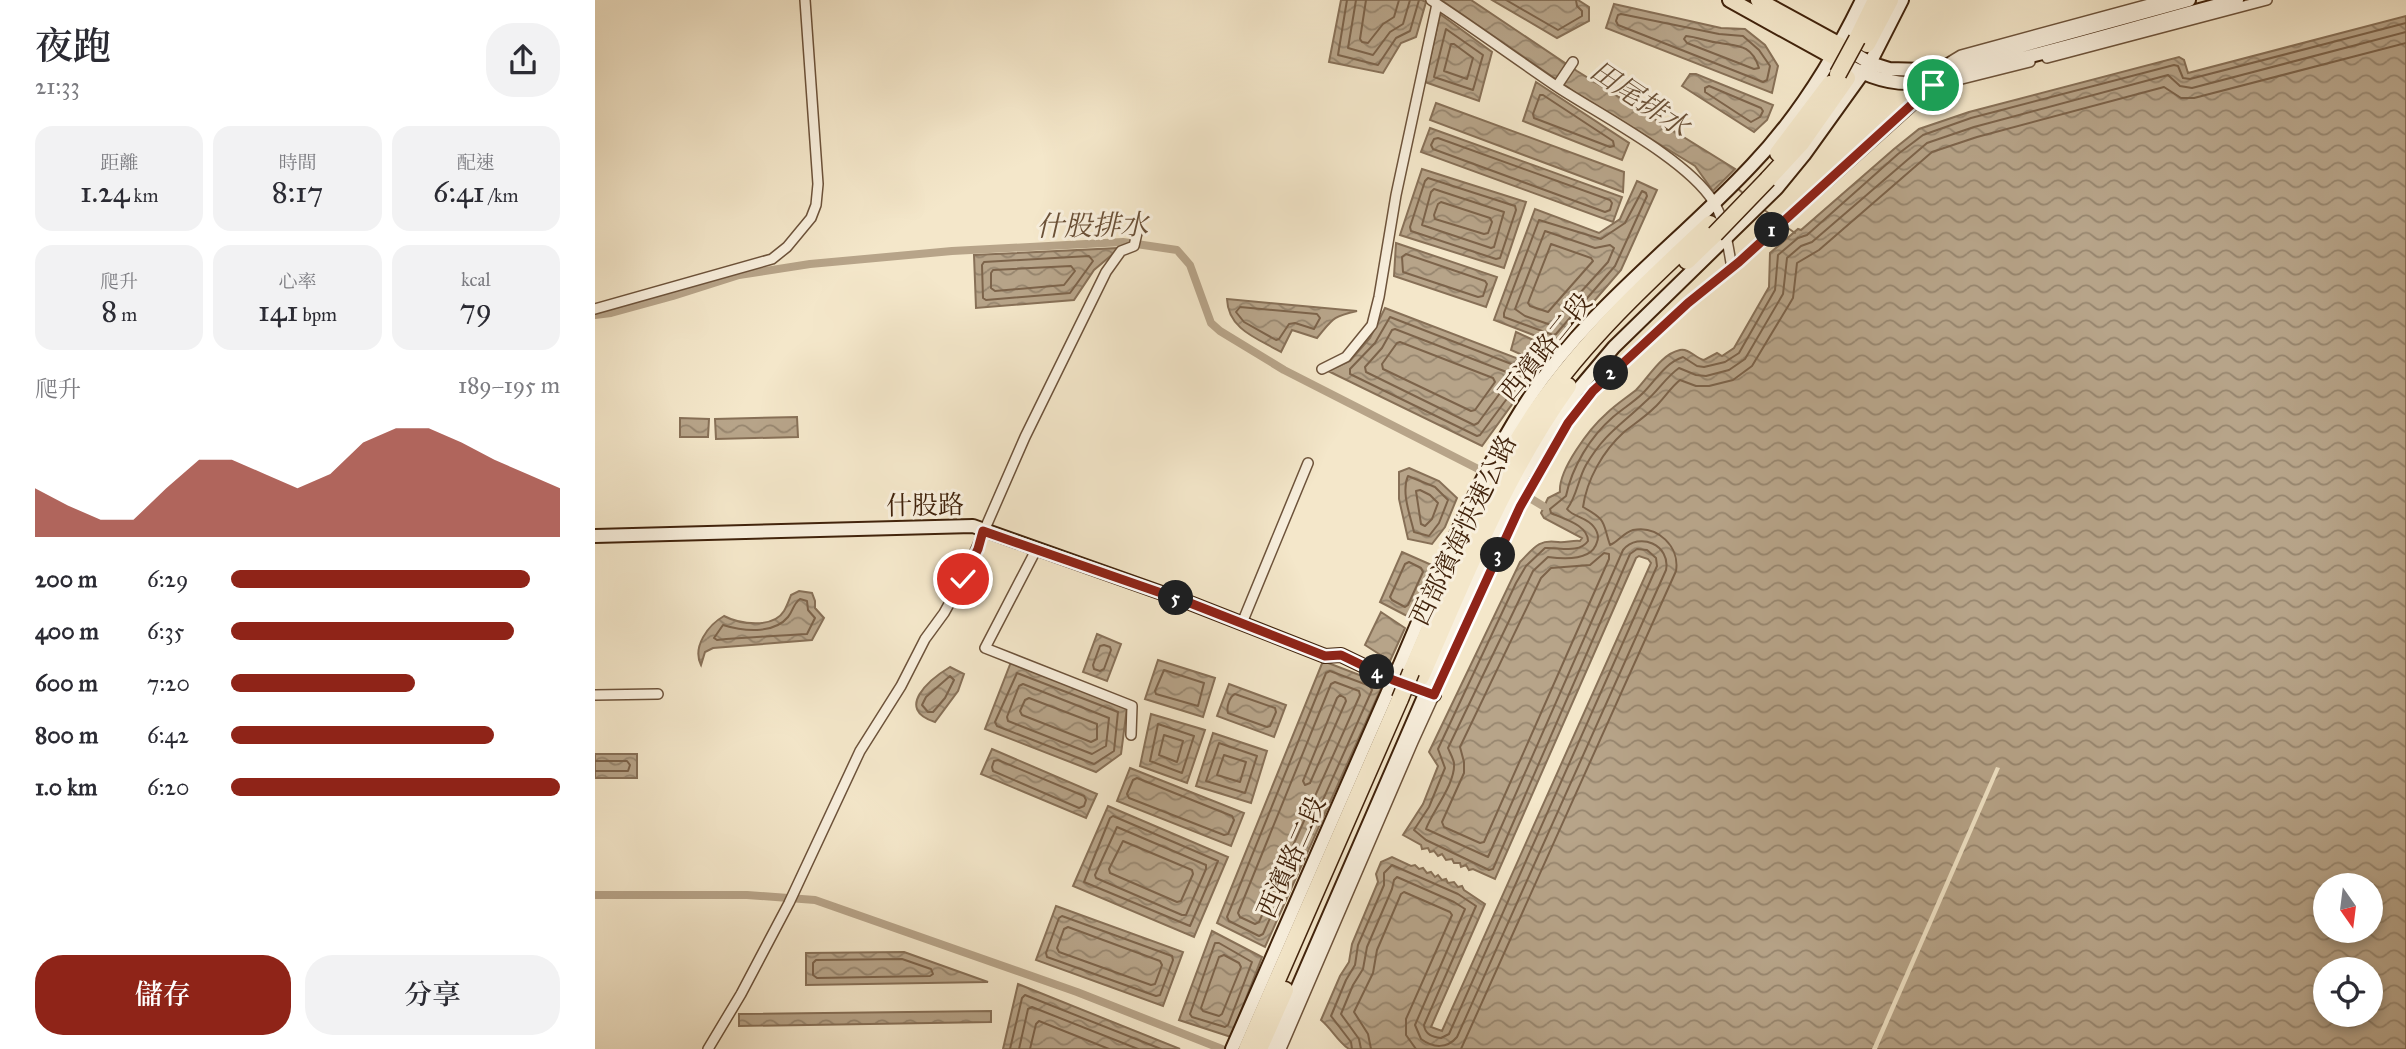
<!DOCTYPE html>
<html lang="zh-TW">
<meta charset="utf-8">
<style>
:root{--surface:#fff;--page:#f2f2f3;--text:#2b2b33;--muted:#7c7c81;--accent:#8f2418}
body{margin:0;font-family:"IM FELL Great Primer","Noto Serif TC",serif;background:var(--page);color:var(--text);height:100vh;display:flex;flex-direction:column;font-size:26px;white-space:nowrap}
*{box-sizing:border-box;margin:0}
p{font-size:23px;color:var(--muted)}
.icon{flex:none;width:38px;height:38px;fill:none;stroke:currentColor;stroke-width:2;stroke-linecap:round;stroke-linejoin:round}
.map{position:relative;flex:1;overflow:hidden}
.details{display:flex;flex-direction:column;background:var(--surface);width:595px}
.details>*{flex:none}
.needle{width:46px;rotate:166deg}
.fabs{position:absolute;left:1718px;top:873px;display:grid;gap:14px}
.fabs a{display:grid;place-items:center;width:70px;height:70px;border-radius:50%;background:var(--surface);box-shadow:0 4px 10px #0003;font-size:35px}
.pin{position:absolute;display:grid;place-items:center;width:60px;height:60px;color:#fff;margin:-30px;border:4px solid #fff;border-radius:50%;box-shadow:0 2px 7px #0007}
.km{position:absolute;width:35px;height:35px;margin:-18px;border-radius:50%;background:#222;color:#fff;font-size:19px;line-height:35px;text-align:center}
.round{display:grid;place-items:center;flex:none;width:74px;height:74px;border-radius:28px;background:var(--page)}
.summary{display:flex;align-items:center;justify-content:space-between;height:119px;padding:0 35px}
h1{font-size:38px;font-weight:600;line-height:52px}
.figures{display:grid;grid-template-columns:repeat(3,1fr);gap:10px;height:119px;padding:7px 35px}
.figures div{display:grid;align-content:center;border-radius:18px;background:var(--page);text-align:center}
.figures b{font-size:30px;font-weight:600}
.figures small{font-size:19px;font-weight:400}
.figures p{font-size:19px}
.chart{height:196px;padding:14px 35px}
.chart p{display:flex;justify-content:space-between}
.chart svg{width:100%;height:126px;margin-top:7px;fill:var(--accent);opacity:.7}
.primary-button{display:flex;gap:14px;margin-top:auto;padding:14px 35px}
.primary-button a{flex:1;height:80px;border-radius:28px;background:var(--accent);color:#fff;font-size:28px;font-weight:600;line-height:80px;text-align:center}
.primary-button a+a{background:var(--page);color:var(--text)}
ul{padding:0 35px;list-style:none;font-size:23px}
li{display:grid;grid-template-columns:112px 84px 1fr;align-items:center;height:52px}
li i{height:18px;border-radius:9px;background:var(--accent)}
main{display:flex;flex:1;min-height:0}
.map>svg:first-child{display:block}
.water{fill:url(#water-waves);stroke:#877057;stroke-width:2;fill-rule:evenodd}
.pier{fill:#f4e7ca}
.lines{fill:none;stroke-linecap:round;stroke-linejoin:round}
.shore{stroke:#7c634a;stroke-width:2}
.stream{stroke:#877057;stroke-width:2}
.canal{stroke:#b7a489;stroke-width:8}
.street-casing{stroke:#6d533b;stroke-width:12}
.secondary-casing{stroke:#40220b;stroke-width:16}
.primary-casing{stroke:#40220b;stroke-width:18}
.highway-casing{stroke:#40220b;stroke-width:19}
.street{stroke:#f8efdd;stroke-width:9}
.secondary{stroke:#f8efdd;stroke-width:12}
.primary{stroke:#f4e7ca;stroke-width:14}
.highway{stroke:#f4e7ca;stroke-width:16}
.highway-bridge-casing{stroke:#40220b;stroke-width:19;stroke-linecap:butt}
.highway-bridge{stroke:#f4e7ca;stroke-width:16}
.route-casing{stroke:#fff;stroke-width:14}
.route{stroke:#8f2418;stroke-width:9}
.labels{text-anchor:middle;stroke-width:6;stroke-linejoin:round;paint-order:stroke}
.street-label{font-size:26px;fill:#40220b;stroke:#f8efdd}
.water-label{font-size:28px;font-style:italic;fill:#6a5037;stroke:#f8efdd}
</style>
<main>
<section class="details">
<div class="summary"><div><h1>夜跑</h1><p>21:33</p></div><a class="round"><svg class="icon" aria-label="share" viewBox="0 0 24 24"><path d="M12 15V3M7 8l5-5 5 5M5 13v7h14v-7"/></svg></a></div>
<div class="figures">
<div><p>距離</p><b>1.24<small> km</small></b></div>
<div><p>時間</p><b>8:17</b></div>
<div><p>配速</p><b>6:41<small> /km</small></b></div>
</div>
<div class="figures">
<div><p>爬升</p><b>8<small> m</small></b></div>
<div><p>心率</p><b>141<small> bpm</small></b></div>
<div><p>kcal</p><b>79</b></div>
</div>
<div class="chart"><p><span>爬升</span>189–195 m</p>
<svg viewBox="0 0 160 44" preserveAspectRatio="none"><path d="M0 44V27L10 33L20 38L30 38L40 27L50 17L60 17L70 22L80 27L90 22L100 11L110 6L120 6L130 11L140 17L150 22L160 27V44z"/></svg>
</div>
<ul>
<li><b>200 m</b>6:29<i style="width:91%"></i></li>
<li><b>400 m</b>6:35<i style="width:86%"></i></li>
<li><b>600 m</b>7:20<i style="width:56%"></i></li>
<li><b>800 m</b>6:42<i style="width:80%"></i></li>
<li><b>1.0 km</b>6:20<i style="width:100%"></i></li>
</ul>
<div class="primary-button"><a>儲存</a><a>分享</a></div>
</section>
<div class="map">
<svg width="1811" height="1049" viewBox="0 0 1811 1049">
<defs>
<pattern id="water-waves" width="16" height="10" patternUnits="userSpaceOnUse" patternTransform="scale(1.75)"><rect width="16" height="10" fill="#b7a489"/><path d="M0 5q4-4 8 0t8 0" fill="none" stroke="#96856e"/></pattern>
</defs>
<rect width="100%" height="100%" fill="#f4e7ca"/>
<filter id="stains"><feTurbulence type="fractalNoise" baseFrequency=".00286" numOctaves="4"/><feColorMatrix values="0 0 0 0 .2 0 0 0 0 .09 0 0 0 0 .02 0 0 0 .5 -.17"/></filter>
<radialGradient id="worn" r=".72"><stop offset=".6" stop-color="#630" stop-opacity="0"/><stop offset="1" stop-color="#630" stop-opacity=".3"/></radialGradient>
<path class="water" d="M746 0H827L831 2 821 37 806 43 788 73 734 62Z
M846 0H876L982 71 1140 169 1118 191 1100 166 981 93Z
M897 0H983L994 7V21L962 38Z
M1019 4 1126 28 1150 29 1170 45 1183 66 1177 93 1011 28Z
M845 14 897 52 884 101 830 82Z
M1811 16V1049H754C743 1042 737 1029 726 1020L745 976 754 962 757 944 783 882 781 874 786 862 797 857 816 866 820 865 824 869 828 868 832 873 836 872 840 877 843 875 847 880 851 879 853 883 859 882 863 887 867 886 869 890 890 904 836 1027 847 1031 1056 563 1053 559 1044 556 1041 558 900 879 878 869 874 870 871 865 866 867 865 863H859L857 859 851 860 847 854 843 856 839 851 835 852 833 848 827 849 826 845 808 835 828 804 843 766 834 752 925 562C939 548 943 539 963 542 970 543 978 540 985 541L987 538 949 518 946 513 953 498 965 492C963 470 995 428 1011 414 1020 405 1031 398 1041 390 1054 377 1066 354 1085 350 1094 348 1100 358 1109 360L1122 353 1127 356 1139 348 1174 287 1175 253 1203 229 1206 230 1299 149 1324 129 1374 112 1584 57 1589 60 1593 73ZM1731 886H1776V931H1731ZM1731 970H1776V1015H1731Z
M1095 74H1101L1178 105 1172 120 1159 132 1087 86Z
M941 82 1034 143 1027 160 928 121Z
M841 103 1029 172 1028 192 835 120Z
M835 128 1027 197 1018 222 826 152Z
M827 169 931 202 909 268 805 235Z
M1042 181 1062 190 1026 270 962 344 899 320 940 209 1004 233 1025 219Z
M801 243 902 277 891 307 799 276Z
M525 248 499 270 479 300 381 308 379 255Z
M632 299 762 311C736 317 738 319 722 338L697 330 686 352C664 339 633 330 632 299Z
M790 308 924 359 939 374 887 446 733 371 755 361 775 338Z
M921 332 945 343 951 353 941 361 916 350Z
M202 417 203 437 121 439 120 419Z
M85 418 114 419 113 437H85Z
M814 468 844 481 862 498 850 527 837 544 813 539 804 499V472Z
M807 552 839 566 816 618 785 602Z
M204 591 217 593 220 601V608L229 618 217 640 118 648 110 652 106 665C97 647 113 625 129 616 144 624 178 629 189 611 192 606 194 600 196 595Z
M786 612 810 628 795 661 770 645Z
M502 634 526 644 512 681 488 672Z
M563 660 620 678 608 717 550 699Z
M728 661 788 684 670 947 622 923Z
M416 662 532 708 526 754 501 772 390 729Z
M355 667 369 674 363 691 340 722C299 709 335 679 355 667Z
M634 684 691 705 679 737 622 716Z
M556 714 610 730 592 783 545 766Z
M618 733 672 751 656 803 601 786Z
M397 749 502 794 491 818 386 774Z
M0 754H42V778H0Z
M535 768 649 813 636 846 522 801Z
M513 806 633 857 599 937 478 886Z
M461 906 588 952 568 1006 441 960Z
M617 931 667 957 636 1037 584 1020Z
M309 952 393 982 211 985V953Z
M423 984 585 1049H408Z
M396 1011V1022L144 1026V1014Z"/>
<path class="pier" d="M1401 767 1405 768 1282 1049H1277Z"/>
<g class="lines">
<path class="shore" d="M752 0 743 55 783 65 801 38 815 31 824 0
M761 0 753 48 778 55 795 32 808 24 815 0
M771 0 765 39 767 42 773 43 788 24 799 17 804 0
M911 0 963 30 987 16V11L982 6 981 0
M1026 14 1124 34 1148 36 1164 50 1175 66 1172 80 1168 82 1023 25 1021 21 1023 15Z
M851 29 888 55 878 90 839 77Z
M1091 36C1103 37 1113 42 1125 43 1144 46 1157 45 1164 68L1159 69 1092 43 1089 39Z
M856 44H859L878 58 872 79 849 71Z
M1114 86 1166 108 1168 111 1165 117 1156 122 1110 92V88Z
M945 95H948L1018 141 1019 146 1015 147 939 118 938 114Z
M843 138 1015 200 1017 203 1015 210 1010 212 838 149 836 145 839 139Z
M833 178 920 206 921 210 905 258 901 259 816 231 815 227 830 181Z
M839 189 909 212 899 247 896 248 827 225 836 192Z
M1047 191 1051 193 1052 196 1020 266 961 334 958 335 909 317V313L944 220 1006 239 1030 223Z
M846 202 895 218 897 222 893 233 889 234 840 219 839 215 843 204Z
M950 231 1000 248 1015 245 1019 248 1013 262 956 325 930 316 920 309Z
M956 244 996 258 998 261 953 312 935 306 933 303Z
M811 254 890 281 892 284 888 296 883 297 808 272 807 257Z
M494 256 498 261 475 293 391 300 388 298 387 265 389 262Z
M476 266 480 271 469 285 400 291 396 288V273L398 270Z
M645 307 722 314 725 318 719 329 700 323 694 324 684 339 681 340 649 322 641 312Z
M795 317 919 365 928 373V377L885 435 882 436 755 374V369L780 343Z
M800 329 914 373 916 378 883 423 879 425 771 372 770 367 787 348 797 330Z
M805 342 898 378 900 382 880 410 876 411 788 369 787 364 802 343Z
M813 476 840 487 853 500 844 523 834 536 819 532C815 515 806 492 813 476Z
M825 490 835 495 843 503 837 519 830 526 826 524 821 491Z
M1009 553 1014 554V559L889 842 885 843 849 827 847 822 869 773V762L865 747 946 578 956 568 995 565Z
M814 562 826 568 828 572 813 605 810 607 797 600 795 597 810 564Z
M205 599 212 601 213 610 220 618 212 634C182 636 153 637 122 640L119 638 128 625C147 631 178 635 193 617 198 611 198 604 205 599Z
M509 645 515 647 516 650 509 669 505 671 499 669 498 665 505 646Z
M569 670 609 683 603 706 561 694 560 691Z
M735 671 775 686 777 690 668 934 664 936 634 921 632 917 731 673Z
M422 673 523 712 519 751 499 764 402 726 400 722Z
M355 676 359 680 350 698 338 712H333L327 705 331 697Z
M740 682 764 691 765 695 664 922 660 924 645 917 643 913 736 684Z
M428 684 514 718 511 746 497 754 413 721 412 717 424 686Z
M640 694 680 708 681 712 675 726 672 727 633 713C631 707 635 696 640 694Z
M745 695 750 698 751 701 715 783 710 785 708 781 742 698Z
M434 698 502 724V739L496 742 427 715 425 711 430 700Z
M563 724 599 736 587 773 555 761Z
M569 735 588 741 582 762 564 755Z
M624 743 662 756 650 793 611 781Z
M629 755 651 762 645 782 622 775Z
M403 760 489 796 491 800 489 806 484 808 398 771 397 767 399 761Z
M0 761H32L35 765 33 771H0
M542 778 637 816 639 820 633 834 629 835 534 798 532 794 538 780Z
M518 816 623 861 595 926 489 882 515 818Z
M522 827 611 865V869L591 915H587L501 878 500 875Z
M528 841 597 870 598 874 586 901 582 902 515 873 514 869Z
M467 916 577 956 578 960 565 995 561 996 452 957 451 953 464 918Z
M473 927 565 961 567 965 560 984 556 985 464 952 462 948 469 929Z
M620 943H624L657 962 633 1025 630 1027 597 1017 595 1014Z
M629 955 644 963 646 967 627 1014 624 1016 608 1011 606 1008 624 957Z
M307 959 336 969 338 974 335 976 222 978 218 975V963L221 960Z
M415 1049 427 998 430 995 566 1049
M424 1049 433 1009 437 1007 543 1049
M435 1049 441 1024 444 1021 514 1049
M757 1049 756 1042 736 1016 751 980 760 965 763 945 789 885V873L797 865 863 894 881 906 829 1025C830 1035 838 1037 846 1038L854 1034 1062 566 1061 558 1052 550 1042 549 1035 554 898 869 894 870 831 840 819 830 834 807 850 768 843 749 921 583 931 566 950 548C964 547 984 554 993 541 993 525 969 519 956 513L955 509 971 496C977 467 995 437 1018 417 1027 409 1039 402 1048 393 1061 380 1070 363 1088 357L1102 366 1109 367 1130 362 1144 353 1180 290 1183 255 1203 238 1212 235 1303 154 1328 135 1376 118 1579 65 1583 66 1588 78 1595 79 1811 23
M766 1049 764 1039 746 1014 758 985 768 969 772 947 797 889 799 880 802 877 859 902 870 909 820 1025 826 1039C838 1048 852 1049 862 1037L1071 570C1076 545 1044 531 1028 550L893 857 831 829C837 812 861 783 859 763 858 758 855 753 853 748L938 571 953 557C968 559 997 561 1002 542 1004 537 1002 531 999 527 992 517 978 517 972 509 982 496 983 479 991 465 1010 433 1025 426 1050 402 1063 391 1071 377 1084 368L1101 375 1111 376 1134 370 1150 359 1188 294 1192 258 1206 246 1217 242 1332 143 1379 127 1573 75 1585 86 1597 88 1811 32
M776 1049 773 1034 759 1012 778 973 782 950 806 894 809 892 855 912 857 915 811 1019V1035L821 1049
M866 1049 1081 571C1085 547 1063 525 1038 530 1028 533 1023 542 1015 545 1007 522 1013 521 988 507 992 479 1008 451 1029 432 1039 424 1050 417 1059 408 1068 400 1075 388 1085 380L1101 386H1114L1138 380 1157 366 1198 298 1202 263 1224 250 1337 152 1382 137 1569 87 1586 98H1599L1811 43"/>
<path class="stream" d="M1141 187 1150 195
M1168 209 1183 220
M1190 226 1200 233"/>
<path class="canal" d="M0 315 16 313 78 296 144 275 215 264 357 251 528 242 582 250 595 265 616 323 625 331 689 370 893 474
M928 494 948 506
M0 895H152L220 900 482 992 627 1049"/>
<g class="street-casing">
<path id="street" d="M836 0C879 28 921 59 964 88 1007 116 1091 159 1118 201 1130 219 1133 247 1137 268
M1452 58 1672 0
M1356 61 1366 55 1569 0
M1367 79 1435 62
M962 86 978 62
M0 309 177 259 192 247 216 218 221 205 223 184 210 0
M727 369 751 357 777 325 784 297 801 195 842 4
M442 548 390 648 537 706 536 735
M647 623 713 463
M0 695 63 694
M113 1049 146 994 194 903 265 751 306 686 330 639 349 613 368 579 430 437 511 272 526 251 539 246 542 233
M686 1049 818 742 925 507 973 423 998 391 1050 342 1093 303 1144 262 1323 101 1344 78"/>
</g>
<g class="secondary-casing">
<path id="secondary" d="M1248 47 1275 63 1294 69 1330 70 1390 56 1594 0
M1241 59C1264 72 1288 84 1316 83 1344 81 1372 71 1399 65 1481 46 1561 21 1642 0
M0 536 378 526 595 603 730 656 746 655 798 680 839 695
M637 1049C691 925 745 802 799 678 840 584 877 485 934 398 994 308 1083 244 1157 165 1203 117 1238 60 1267 0
M676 1049 874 593 928 476 981 392 1019 347 1182 188 1209 155 1275 63 1307 0"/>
</g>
<g class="primary-casing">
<path id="primary" d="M1135 0 1238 57
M1163 0 1245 45"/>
</g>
<g class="highway-casing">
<path id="highway" d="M1262 39 1281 0
M1272 44 1295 0
M1183 153 1235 84
M1173 179 1207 142 1252 78
M1092 261 1120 234
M816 672C855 584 889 486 944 407 992 338 1054 281 1115 224
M826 677C870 577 909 475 973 386
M652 1049 805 699
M664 1049 690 990"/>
</g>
<use href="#street" class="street"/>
<use href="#secondary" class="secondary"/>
<use href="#primary" class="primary"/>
<use href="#highway" class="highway"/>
<g class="highway-bridge-casing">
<path id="highway-bridge" d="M1243 74 1262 39
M1120 234 1173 179
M805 699 816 672"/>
</g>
<use href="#highway-bridge" class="highway-bridge"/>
</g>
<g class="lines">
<g class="route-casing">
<path id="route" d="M368 579 383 549 388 531 595 603 730 656 746 655 798 680 839 695 925 507 973 423 998 391 1093 303 1144 262 1338 85"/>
</g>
<use href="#route" class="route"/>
</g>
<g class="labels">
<g class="street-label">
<text transform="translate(950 347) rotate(-51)" y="9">西濱路二段</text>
<text transform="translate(330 505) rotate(-1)" y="9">什股路</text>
<text transform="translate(868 530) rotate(-64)" y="9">西部濱海快速公路</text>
<text transform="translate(696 857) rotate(-66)" y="9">西濱路二段</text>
</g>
<g class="water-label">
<text transform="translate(1045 98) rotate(34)" y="10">田尾排水</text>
<text transform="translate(497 225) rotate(-1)" y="10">什股排水</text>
</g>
</g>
<rect width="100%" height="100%" filter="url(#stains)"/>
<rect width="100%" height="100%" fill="url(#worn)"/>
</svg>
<div class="fabs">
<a><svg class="needle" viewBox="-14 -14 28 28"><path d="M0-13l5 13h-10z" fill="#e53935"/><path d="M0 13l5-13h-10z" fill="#7c7c81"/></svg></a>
<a><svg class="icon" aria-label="locate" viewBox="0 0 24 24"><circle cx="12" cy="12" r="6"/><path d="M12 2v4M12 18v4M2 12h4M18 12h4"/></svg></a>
</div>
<div class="pin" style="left:1338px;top:85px;background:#1e9e55"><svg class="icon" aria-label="arrive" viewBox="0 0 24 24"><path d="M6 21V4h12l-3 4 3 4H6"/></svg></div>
<div class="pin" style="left:368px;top:579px;background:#d93025"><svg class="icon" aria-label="check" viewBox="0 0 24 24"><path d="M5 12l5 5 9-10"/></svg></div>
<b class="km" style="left:1177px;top:230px">1</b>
<b class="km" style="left:1016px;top:373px">2</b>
<b class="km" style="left:903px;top:555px">3</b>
<b class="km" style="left:782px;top:672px">4</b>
<b class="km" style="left:581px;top:598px">5</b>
</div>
</main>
